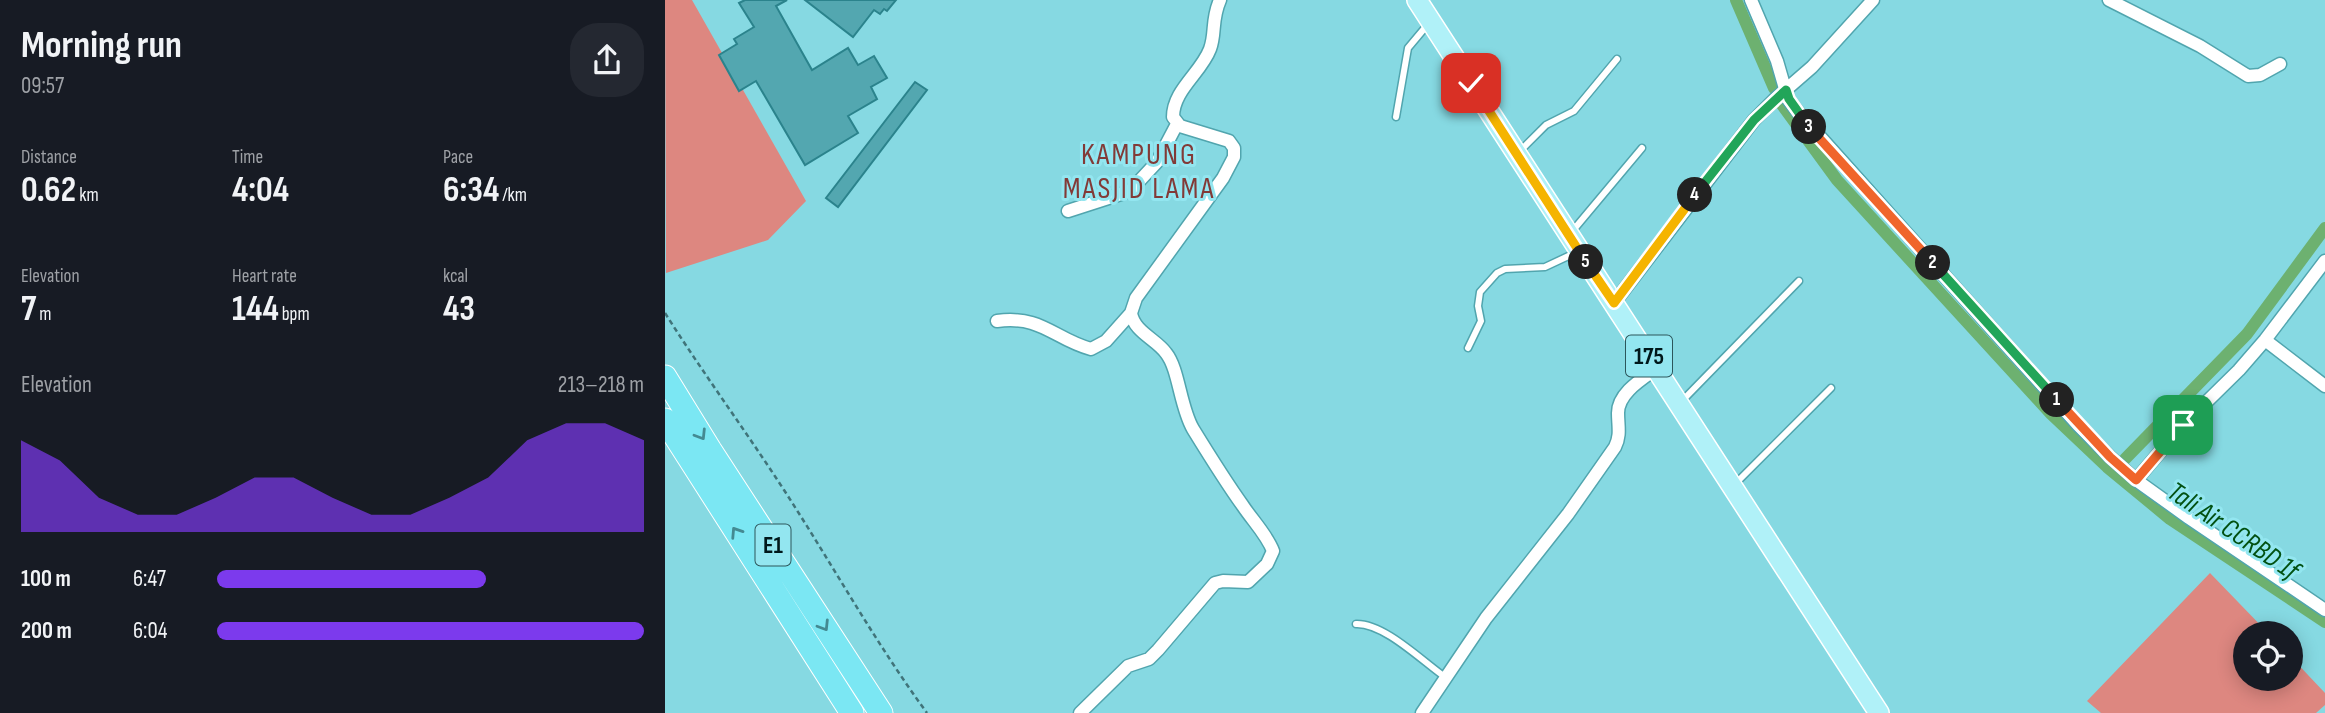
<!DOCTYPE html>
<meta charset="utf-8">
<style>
:root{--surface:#171b24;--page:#242831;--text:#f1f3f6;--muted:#9ea1a6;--accent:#7c3aed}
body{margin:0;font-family:"Sofia Sans Condensed",sans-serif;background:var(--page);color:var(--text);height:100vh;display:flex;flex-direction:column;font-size:26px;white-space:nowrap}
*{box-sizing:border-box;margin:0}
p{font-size:23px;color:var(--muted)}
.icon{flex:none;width:38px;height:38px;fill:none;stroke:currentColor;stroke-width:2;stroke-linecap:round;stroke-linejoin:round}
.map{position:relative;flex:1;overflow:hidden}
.details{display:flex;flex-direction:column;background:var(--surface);width:665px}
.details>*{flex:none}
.buttons{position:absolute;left:1568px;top:621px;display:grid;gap:14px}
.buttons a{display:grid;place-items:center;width:70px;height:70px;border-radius:50%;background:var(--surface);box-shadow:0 4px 18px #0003;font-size:35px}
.pin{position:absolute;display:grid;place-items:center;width:60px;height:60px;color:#fff;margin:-30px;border-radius:14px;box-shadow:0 4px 10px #0006}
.km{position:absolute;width:35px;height:35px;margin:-18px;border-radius:50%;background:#222;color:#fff;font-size:19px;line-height:35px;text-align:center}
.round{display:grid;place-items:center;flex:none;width:74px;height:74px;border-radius:28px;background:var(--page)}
.overview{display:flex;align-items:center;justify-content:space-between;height:119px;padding:0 21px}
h1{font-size:38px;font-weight:700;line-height:52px}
.metrics{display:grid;grid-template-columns:repeat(3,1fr);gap:10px;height:119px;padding:7px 21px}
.metrics div{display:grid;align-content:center}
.metrics b{font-size:35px;font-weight:700}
.metrics small{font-size:19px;font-weight:400}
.metrics p{font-size:19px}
.chart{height:196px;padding:14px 21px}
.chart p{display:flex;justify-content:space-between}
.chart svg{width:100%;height:126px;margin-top:7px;fill:var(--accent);opacity:.7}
ul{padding:0 21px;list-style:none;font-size:23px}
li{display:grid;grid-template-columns:112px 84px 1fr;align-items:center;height:52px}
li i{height:18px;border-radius:9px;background:var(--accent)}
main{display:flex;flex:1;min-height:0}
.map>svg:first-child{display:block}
.green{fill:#dd8780}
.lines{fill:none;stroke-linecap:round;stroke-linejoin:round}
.canal{stroke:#6db170;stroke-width:12}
.building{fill:#53a7b0;stroke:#2b838c;stroke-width:2}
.service-casing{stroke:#51a5ae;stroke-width:9}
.minor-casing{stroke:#51a5ae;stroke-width:15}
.primary-casing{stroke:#fff;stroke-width:22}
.motorway-casing{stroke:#fff;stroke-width:25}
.path{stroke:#40747a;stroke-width:2.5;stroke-dasharray:5 3.5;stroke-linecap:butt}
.service{stroke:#fff;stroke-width:6}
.minor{stroke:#fff;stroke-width:12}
.primary{stroke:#b0f1f8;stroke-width:19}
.motorway{stroke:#7be7f3;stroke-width:23}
.oneway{stroke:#448a92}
.split-1-casing{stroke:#fff;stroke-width:14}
.split-2-casing{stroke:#fff;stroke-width:14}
.split-3-casing{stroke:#fff;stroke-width:14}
.split-4-casing{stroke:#fff;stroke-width:14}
.split-5-casing{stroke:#fff;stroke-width:14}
.split-6-casing{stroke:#fff;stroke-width:14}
.split-1{stroke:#f0652b;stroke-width:9}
.split-2{stroke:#22a559;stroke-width:9}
.split-3{stroke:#f0652b;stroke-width:9}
.split-4{stroke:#22a559;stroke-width:9}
.split-5{stroke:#f5b400;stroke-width:9}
.split-6{stroke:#f5b400;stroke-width:9}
.labels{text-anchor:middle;stroke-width:6;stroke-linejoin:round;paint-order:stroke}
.shield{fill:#93e6f0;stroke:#2c565b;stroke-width:2}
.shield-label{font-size:24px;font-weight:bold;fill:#00181b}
.water-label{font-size:28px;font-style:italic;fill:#025112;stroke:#93e6f0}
.quarter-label{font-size:30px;letter-spacing:2px;fill:#823a37;stroke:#93e6f0}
</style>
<main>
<section class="details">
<div class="overview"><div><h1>Morning run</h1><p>09:57</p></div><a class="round"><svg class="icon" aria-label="share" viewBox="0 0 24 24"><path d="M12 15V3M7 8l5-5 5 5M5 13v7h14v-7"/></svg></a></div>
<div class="metrics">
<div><p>Distance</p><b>0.62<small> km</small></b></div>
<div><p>Time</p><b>4:04</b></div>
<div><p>Pace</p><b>6:34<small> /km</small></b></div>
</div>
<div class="metrics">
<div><p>Elevation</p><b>7<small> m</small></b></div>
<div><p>Heart rate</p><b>144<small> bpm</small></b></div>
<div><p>kcal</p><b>43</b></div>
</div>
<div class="chart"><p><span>Elevation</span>213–218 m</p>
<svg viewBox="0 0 160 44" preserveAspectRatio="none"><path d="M0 44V12L10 19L20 32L30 38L40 38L50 32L60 25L70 25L80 32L90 38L100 38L110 32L120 25L130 12L140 6L150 6L160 12V44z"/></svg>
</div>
<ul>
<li><b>100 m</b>6:47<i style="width:63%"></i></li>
<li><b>200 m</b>6:04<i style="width:100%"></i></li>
</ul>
</section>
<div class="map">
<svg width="1660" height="713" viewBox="0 0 1660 713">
<rect width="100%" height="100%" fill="#86d9e2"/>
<path class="green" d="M0 0H27L141 201 103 240 1 273Z
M1545 573 1603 633 1580 634V679H1626V657L1660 693V705L1651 713H1436L1422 701Z"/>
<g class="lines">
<path class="canal" d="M1071 0 1109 88
M1115 102 1172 180 1386 414 1442 467 1505 519 1660 622
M1460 459 1582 334 1660 228"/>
</g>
<path class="building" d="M80 0H122L111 6 147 70 183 48 193 65 209 56 222 78 206 87 212 99 183 116 193 133 140 165 91 81 74 91 54 55 72 44 69 39 89 27 74 3Z
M140 0H231L222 11 219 9 215 14 209 10 188 37Z
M250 82 262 90 173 207 161 198Z"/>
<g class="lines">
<g class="service-casing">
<path id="service" d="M731 117 743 48 764 23
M855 151 881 125 909 111 952 59
M905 234 977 148
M803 348 816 321 813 306 815 292 832 273 840 269 880 267 912 252
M1016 402 1134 281
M1069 485 1166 388
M691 624C719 623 757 661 780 677"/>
</g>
<g class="minor-casing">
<path id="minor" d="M1086 0 1112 61 1123 99 1132 111 1413 425 1445 457 1471 480 1524 518 1660 610
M1444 0 1535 46 1583 76 1595 75 1615 64
M403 211 465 191 492 162 512 124
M949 303 1089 120 1109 100 1147 67 1208 0
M332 321C377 315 389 339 426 349L441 341 466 313
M1600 340 1660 386
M1471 480 1518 425 1574 370 1600 340 1660 261
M415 713 463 666 484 659 493 650 550 583 558 581 583 582 602 564 608 551C602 535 588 521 578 506 560 481 544 455 528 429 515 407 514 369 501 353 491 339 469 332 466 313L471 298 558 178 569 157V148L564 141 515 126 508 117C508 90 536 73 545 49 551 33 546 20 555 0
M757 713 821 618 903 514 950 447C956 435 953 426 953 413 953 393 977 379 992 368"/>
</g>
<g class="primary-casing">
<path id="primary" d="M752 0 1214 713"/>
</g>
<g class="motorway-casing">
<path id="motorway" d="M0 377 45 450 216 713
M0 420 187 713"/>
</g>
<path class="path" d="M0 313C38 373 80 430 119 490 167 564 210 642 262 713"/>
<use href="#service" class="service"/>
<use href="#minor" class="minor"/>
<use href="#primary" class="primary"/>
<use href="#motorway" class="motorway"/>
</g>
<defs><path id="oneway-chevron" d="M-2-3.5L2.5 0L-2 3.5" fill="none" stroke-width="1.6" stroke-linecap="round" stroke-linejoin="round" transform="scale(1.75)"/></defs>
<g class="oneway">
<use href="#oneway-chevron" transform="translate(36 435) rotate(58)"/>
<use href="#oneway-chevron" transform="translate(71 532) rotate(-123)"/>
<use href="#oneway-chevron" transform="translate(159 626) rotate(58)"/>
</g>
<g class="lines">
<g class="split-1-casing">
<path id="split-1" d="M1392 400 1445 457 1471 480 1518 425"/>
</g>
<g class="split-2-casing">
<path id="split-2" d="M1268 263 1392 400"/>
</g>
<g class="split-3-casing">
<path id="split-3" d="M1144 127 1268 263"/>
</g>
<g class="split-4-casing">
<path id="split-4" d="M1030 195 1089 120 1121 90 1124 99 1144 127"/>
</g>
<g class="split-5-casing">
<path id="split-5" d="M921 262 949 303 1030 195"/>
</g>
<g class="split-6-casing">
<path id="split-6" d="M806 83 921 262"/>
</g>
<use href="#split-1" class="split-1"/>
<use href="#split-2" class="split-2"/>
<use href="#split-3" class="split-3"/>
<use href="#split-4" class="split-4"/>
<use href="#split-5" class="split-5"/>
<use href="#split-6" class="split-6"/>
</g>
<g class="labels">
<g class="shield">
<rect x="961" y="335.5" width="46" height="41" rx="5"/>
<rect x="90.5" y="524.5" width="35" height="41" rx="5"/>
</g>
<g class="shield-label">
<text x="984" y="364">175</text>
<text x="108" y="553">E1</text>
</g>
<g class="water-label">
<text transform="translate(1569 530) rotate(34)" y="10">Tali Air CCRBD 1f</text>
</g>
<g class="quarter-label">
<text x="474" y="164">KAMPUNG<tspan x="474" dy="34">MASJID LAMA</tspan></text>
</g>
</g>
</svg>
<div class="buttons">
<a><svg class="icon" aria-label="locate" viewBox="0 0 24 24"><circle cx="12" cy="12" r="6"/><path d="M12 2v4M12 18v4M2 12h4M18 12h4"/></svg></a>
</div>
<div class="pin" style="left:1518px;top:425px;background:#1e9e55"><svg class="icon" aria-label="arrive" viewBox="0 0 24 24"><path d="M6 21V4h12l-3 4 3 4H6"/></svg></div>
<div class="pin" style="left:806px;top:83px;background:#d93025"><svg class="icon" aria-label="check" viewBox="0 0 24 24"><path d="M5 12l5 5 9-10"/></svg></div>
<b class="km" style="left:1392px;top:400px">1</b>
<b class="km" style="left:1268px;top:263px">2</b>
<b class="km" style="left:1144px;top:127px">3</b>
<b class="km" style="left:1030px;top:195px">4</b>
<b class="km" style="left:921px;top:262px">5</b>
</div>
</main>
